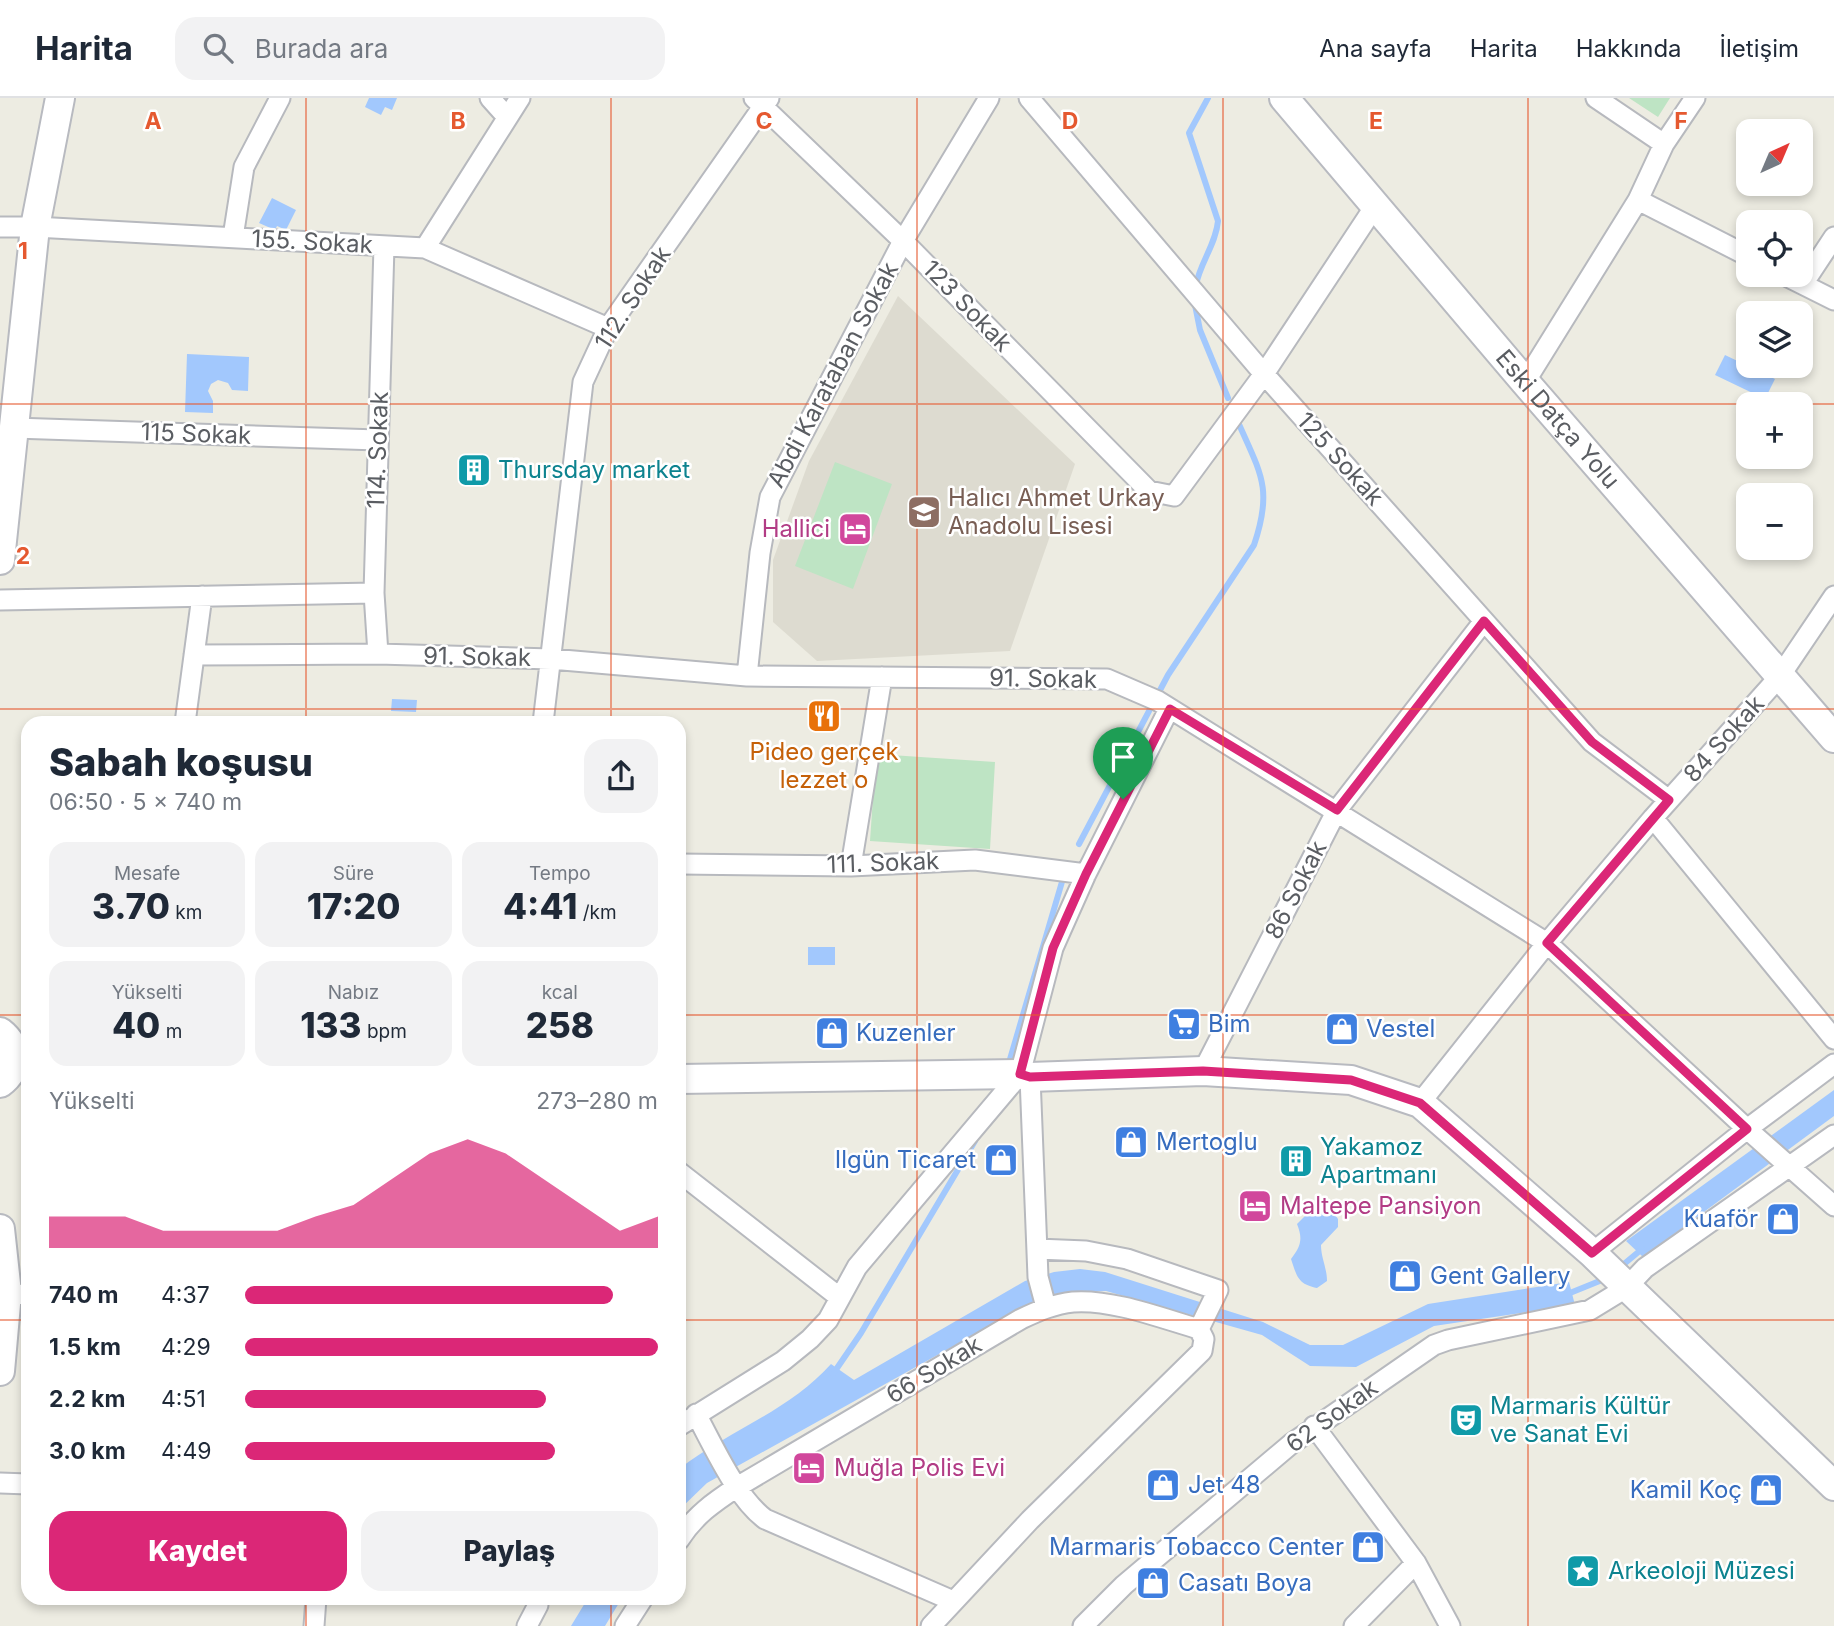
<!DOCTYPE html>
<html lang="tr">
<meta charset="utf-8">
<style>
:root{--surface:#fff;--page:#f2f2f3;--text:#1f2937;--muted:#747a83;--line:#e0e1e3;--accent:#db2777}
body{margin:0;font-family:Inter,sans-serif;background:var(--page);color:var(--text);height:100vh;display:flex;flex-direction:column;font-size:26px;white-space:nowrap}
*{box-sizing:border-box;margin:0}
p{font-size:23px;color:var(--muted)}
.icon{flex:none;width:38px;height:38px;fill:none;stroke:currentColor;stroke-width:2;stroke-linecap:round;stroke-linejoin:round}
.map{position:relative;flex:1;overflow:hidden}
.sheet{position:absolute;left:21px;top:618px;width:665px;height:889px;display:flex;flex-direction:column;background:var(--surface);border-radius:21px;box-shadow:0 4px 10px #0003}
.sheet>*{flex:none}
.needle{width:46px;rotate:44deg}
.controls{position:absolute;left:1736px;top:21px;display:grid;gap:14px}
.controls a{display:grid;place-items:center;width:77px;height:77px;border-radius:14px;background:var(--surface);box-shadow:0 4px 10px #0003;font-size:35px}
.pin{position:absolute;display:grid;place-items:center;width:60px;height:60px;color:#fff;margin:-72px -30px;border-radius:50% 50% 50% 0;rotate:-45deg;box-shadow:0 0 7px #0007}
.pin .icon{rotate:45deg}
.round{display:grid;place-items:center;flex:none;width:74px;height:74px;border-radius:21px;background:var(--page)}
.headline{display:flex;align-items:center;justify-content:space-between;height:119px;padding:0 28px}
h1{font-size:38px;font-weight:800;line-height:52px}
.stats{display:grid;grid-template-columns:repeat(3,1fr);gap:10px;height:119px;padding:7px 28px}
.stats div{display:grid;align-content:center;border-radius:18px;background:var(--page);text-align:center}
.stats b{font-size:35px;font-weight:800}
.stats small{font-size:19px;font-weight:400}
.stats p{font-size:19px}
.chart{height:196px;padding:14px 28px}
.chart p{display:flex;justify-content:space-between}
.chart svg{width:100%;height:126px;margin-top:7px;fill:var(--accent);opacity:.7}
.button{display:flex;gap:14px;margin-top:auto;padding:14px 28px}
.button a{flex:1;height:80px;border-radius:21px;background:var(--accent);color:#fff;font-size:28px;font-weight:800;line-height:80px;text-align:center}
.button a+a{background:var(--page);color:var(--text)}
ul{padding:0 28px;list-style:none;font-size:23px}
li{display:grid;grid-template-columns:112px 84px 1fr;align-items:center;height:52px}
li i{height:18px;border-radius:9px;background:var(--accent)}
header{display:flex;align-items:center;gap:42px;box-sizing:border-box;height:98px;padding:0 35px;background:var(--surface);border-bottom:2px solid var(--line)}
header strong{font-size:33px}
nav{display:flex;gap:38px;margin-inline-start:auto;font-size:24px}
.search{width:490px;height:63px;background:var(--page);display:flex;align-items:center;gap:18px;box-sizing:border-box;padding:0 24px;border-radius:21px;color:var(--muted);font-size:26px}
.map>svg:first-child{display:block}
.education{fill:#dddbd0}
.green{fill:#bee4c4}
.water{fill:#a2c8fd}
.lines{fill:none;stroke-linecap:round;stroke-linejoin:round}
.stream{stroke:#a2c8fd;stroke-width:6}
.street-casing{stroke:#b7b9be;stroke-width:23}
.secondary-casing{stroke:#b8bac0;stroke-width:32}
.street{stroke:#fff;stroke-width:19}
.secondary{stroke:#fff;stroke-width:28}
.route-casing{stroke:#fff;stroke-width:14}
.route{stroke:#db2777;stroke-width:9}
.grid{fill:none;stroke:#e55930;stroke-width:2;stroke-opacity:0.55}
.labels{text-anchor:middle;stroke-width:5;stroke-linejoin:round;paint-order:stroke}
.street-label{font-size:24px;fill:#5a5d62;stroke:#fff}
.culture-label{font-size:24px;fill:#0d838f;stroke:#fff;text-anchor:start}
.education-label{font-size:24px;fill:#785e54;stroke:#fff;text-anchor:start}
.hotel-label{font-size:24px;fill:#b23c85;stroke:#fff;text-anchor:start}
.food-label{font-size:24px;fill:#c56008;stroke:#fff}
.shop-label{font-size:24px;fill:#366cbe;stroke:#fff;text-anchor:start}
.grid-label{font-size:23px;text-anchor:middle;font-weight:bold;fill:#e55930;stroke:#fff;stroke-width:5;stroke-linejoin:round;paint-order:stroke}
</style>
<header>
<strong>Harita</strong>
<div class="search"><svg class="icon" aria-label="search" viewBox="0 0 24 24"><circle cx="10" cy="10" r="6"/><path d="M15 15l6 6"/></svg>Burada ara</div>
<nav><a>Ana sayfa</a><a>Harita</a><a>Hakkında</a><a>İletişim</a></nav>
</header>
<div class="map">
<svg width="1834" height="1528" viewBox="0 0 1834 1528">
<rect width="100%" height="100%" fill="#edece2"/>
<path class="education" d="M898 198 1075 366 1010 553 817 563 773 524V462L809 363Z"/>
<path class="green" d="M1629 0H1670L1658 19Z
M835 364 892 386 853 491 795 468Z
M876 656 995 664 990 751 870 743Z"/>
<path class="water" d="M369 0H397L392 12 385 9 381 17 365 9Z
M272 100 296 112 286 132 277 128 275 132 259 125Z
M187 256 249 259 248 293 232 292 228 285 218 282 211 286 208 293 213 303V315L185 314Z
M1725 257 1775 281 1765 301 1715 277Z
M392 601 417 602 416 614 391 613Z
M808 849H835V867H808Z
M1834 992V1018L1643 1159 1626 1143Z
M1317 1106 1329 1108 1338 1121V1129L1321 1147C1321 1160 1327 1170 1327 1183L1317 1190C1298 1186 1297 1179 1291 1161 1301 1148 1303 1141 1297 1126Z
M1080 1171 1105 1174 1263 1224 1310 1247H1343L1428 1206 1569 1184 1575 1207 1434 1228 1356 1269 1310 1268 1262 1237 1106 1193 1067 1195 1033 1204 707 1385 679 1412V1371C728 1333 789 1313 831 1266L854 1282 1025 1183 1054 1174Z
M588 1500H622L605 1528H571Z"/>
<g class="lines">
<path class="stream" d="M1196 187C1200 165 1216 146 1218 123L1189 35 1208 0
M1194 202 1200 232 1228 300
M1079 746 1168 577 1254 447C1273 391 1261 376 1238 324
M1008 968 1064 777
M1618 1171 1642 1151
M1565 1197 1607 1180
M833 1276 861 1235 975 1043"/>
<g class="street-casing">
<path id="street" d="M490 0 507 19
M754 0 903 143 1149 393 1174 398 1264 276 1375 108
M1029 0 1264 276 1592 644 1669 702
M1664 46 1695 0
M1638 102 1748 158
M0 129H35L425 150 608 230
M233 139 244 69 280 0
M425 150 520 0
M1784 177 1834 202
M1803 186 1834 139
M1525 284 1638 102 1664 46 1596 0
M14 330 378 342
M0 502 374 495
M378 556 374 495 384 148
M194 557 378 556 551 561 747 578 1107 581 1158 603 1547 845 1747 1031 1834 1108
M747 578 760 455 770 399 903 143 989 0
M185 625 202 498
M543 625 583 284 608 230 769 0
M1653 720 1834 941
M679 766 851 768 975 762 1086 776
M851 768 882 579
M1203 973 1337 712 1484 523
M1030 979 1038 1179 1046 1209
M1420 1005 1547 845 1653 720 1780 578 1834 498
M679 1074 839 1199
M1037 1151 1086 1153 1127 1161 1218 1192 1199 1231
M1592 1155 1747 1031 1834 966
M0 1195 28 1197
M696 1316C714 1349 736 1399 765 1421L953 1503
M679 1328 783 1263 810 1241 828 1222 857 1169 1020 976 1053 850 1086 776 1169 611
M1314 1328 1416 1465 1450 1528
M0 1385 28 1386
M679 1442C694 1418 714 1404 737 1389L1021 1221C1038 1213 1054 1206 1073 1204 1112 1201 1161 1220 1199 1231L1204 1241 1202 1253 1030 1422 931 1528
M314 1528 316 1500
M527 1528 538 1507V1500
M625 1528 643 1500
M1083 1528 1124 1487 1291 1346 1434 1247 1448 1242 1590 1212 1626 1190 1645 1170 1834 1037
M1354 1528 1416 1465"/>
</g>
<g class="secondary-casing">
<g id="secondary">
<path id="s1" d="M1284 0 1525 284 1834 640"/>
<path d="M0 462 35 129 60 0"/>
<path d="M0 934C18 948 19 971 0 985"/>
<path d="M679 981 1020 976 1030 979 1203 973 1351 982 1420 1005 1592 1155 1834 1388"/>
<path d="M0 1131 7 1195 0 1273"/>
</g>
</g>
<use href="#street" class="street"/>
<use href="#secondary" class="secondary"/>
</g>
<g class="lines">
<g class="route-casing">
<path id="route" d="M1484 523 1592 644 1669 702 1547 845 1747 1031 1592 1155 1420 1005 1351 982 1203 973 1030 979 1020 976 1053 850 1086 776 1170 611 1337 712Z"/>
</g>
<use href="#route" class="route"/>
</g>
<path class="grid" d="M306 0V625M611 0V625M917 0V1528M1223 0V1528M1528 0V1528M0 306H1834M0 611H1834M0 917H28M679 917H1834M0 1222H28M679 1222H1834M306 1500V1528M611 1500V1528"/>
<defs>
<g id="building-square" transform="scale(1.75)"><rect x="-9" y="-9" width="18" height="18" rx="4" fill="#0f9aa8" stroke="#fff"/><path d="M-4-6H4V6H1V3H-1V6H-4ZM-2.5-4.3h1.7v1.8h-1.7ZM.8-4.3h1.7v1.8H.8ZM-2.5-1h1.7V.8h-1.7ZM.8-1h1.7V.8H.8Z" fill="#fff"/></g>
<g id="school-square" transform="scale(1.75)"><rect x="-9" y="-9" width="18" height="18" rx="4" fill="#8d6e63" stroke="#fff"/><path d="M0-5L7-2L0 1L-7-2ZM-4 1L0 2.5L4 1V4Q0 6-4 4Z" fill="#fff"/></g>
<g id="hotel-square" transform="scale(1.75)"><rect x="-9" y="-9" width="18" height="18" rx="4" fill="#d1479c" stroke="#fff"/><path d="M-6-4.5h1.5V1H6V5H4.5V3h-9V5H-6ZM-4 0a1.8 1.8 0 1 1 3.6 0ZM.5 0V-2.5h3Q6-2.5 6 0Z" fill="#fff"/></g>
<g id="restaurant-square" transform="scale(1.75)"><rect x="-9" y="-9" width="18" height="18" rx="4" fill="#e8710a" stroke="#fff"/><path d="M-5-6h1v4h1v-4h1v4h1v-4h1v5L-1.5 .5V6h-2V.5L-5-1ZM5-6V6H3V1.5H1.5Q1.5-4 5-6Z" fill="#fff"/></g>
<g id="supermarket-square" transform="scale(1.75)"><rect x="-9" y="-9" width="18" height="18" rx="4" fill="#3f7fe0" stroke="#fff"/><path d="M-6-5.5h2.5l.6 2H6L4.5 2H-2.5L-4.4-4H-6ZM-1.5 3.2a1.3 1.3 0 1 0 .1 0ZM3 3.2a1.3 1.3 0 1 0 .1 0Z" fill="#fff"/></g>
<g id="shop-square" transform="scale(1.75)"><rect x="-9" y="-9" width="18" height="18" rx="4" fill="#3f7fe0" stroke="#fff"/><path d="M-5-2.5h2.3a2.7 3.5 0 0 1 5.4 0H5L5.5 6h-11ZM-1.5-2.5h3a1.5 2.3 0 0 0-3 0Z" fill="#fff"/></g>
<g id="theatre-square" transform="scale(1.75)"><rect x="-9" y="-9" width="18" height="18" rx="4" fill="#0f9aa8" stroke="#fff"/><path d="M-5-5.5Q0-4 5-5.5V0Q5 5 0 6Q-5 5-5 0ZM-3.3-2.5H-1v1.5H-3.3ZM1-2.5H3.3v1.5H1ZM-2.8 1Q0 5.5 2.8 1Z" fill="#fff"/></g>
<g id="sight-square" transform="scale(1.75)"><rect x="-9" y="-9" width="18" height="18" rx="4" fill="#0f9aa8" stroke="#fff"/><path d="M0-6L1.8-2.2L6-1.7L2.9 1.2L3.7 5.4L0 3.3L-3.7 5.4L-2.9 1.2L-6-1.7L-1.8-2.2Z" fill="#fff"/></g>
</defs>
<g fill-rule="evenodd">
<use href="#building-square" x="474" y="372"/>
<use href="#school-square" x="924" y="414"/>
<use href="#hotel-square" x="855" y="431"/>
<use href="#restaurant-square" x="824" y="618"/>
<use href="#supermarket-square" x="1184" y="926"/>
<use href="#shop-square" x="1342" y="931"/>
<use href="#shop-square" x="832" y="935"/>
<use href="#shop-square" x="1131" y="1044"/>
<use href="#shop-square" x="1001" y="1062"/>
<use href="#building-square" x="1296" y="1063"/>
<use href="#hotel-square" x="1255" y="1108"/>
<use href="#shop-square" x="1783" y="1121"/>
<use href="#shop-square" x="1405" y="1178"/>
<use href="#theatre-square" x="1466" y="1322"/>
<use href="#hotel-square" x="809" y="1370"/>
<use href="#shop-square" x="1163" y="1387"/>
<use href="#shop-square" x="1766" y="1392"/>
<use href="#shop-square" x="1368" y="1449"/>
<use href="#sight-square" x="1583" y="1473"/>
<use href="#shop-square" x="1153" y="1485"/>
</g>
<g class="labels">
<g class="street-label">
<text transform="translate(312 144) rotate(3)" y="8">155. Sokak</text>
<text transform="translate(633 200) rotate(-57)" y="8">112. Sokak</text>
<text transform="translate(967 208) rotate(46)" y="8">123 Sokak</text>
<text transform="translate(833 277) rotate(-62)" y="8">Abdi Karataban Sokak</text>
<text dy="8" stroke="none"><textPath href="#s1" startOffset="422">Eski Datça Yolu</textPath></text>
<text transform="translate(196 336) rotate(2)" y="8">115 Sokak</text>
<text transform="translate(378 352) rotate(-88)" y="8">114. Sokak</text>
<text transform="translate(1340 361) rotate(48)" y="8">125 Sokak</text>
<text transform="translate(477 559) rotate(1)" y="8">91. Sokak</text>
<text transform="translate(1043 581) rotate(1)" y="8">91. Sokak</text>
<text transform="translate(1724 641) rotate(-48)" y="8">84 Sokak</text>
<text transform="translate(883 765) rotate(-2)" y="8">111. Sokak</text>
<text transform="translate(1296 792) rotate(-63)" y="8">86 Sokak</text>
<text transform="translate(934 1272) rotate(-31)" y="8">66 Sokak</text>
<text transform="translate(1332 1318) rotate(-36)" y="8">62 Sokak</text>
</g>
<g class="culture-label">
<text x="498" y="380">Thursday market</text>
<text x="1320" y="1057">Yakamoz<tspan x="1320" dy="28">Apartmanı</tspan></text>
<text x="1490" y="1316">Marmaris Kültür<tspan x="1490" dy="28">ve Sanat Evi</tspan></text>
<text x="1608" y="1481">Arkeoloji Müzesi</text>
</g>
<g class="education-label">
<text x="948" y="408">Halıcı Ahmet Urkay<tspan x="948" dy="28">Anadolu Lisesi</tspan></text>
</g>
<g class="hotel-label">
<text x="830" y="439" text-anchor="end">Hallici</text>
<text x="1280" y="1116">Maltepe Pansiyon</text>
<text x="834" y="1378">Muğla Polis Evi</text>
</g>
<g class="food-label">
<text x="824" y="662">Pideo gerçek<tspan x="824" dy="28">lezzet o</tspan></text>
</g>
<g class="shop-label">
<text x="1208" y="934">Bim</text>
<text x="1366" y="939">Vestel</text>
<text x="856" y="943">Kuzenler</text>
<text x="1156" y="1052">Mertoglu</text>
<text x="976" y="1070" text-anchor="end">Ilgün Ticaret</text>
<text x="1758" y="1129" text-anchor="end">Kuaför</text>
<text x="1430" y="1186">Gent Gallery</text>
<text x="1188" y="1395">Jet 48</text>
<text x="1742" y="1400" text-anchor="end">Kamil Koç</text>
<text x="1344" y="1457" text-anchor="end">Marmaris Tobacco Center</text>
<text x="1178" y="1493">Casatı Boya</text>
</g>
</g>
<g class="grid-label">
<text x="153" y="31">A</text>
<text x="458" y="31">B</text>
<text x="764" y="31">C</text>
<text x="1070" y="31">D</text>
<text x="1376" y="31">E</text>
<text x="1681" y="31">F</text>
<text x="23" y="161">1</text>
<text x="23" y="466">2</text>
</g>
</svg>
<div class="controls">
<a><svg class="needle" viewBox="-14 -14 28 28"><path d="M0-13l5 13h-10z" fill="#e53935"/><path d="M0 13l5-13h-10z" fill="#747a83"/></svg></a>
<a><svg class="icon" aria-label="locate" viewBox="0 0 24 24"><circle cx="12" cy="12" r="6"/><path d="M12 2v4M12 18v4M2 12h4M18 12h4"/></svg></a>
<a><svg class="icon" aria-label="layers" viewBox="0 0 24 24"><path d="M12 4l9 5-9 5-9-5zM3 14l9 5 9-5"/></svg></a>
<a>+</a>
<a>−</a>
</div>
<div class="pin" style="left:1123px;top:701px;background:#1e9e55"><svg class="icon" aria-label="arrive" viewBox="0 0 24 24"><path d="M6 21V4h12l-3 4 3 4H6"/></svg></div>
<section class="sheet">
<div class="headline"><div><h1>Sabah koşusu</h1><p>06:50 · 5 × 740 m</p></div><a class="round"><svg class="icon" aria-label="share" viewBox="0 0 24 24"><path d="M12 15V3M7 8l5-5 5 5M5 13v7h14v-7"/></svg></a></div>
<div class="stats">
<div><p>Mesafe</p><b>3.70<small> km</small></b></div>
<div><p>Süre</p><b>17:20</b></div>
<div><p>Tempo</p><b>4:41<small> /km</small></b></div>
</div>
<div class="stats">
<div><p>Yükselti</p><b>40<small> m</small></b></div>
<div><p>Nabız</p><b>133<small> bpm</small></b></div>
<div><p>kcal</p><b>258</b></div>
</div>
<div class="chart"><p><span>Yükselti</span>273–280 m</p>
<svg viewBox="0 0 160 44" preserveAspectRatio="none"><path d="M0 44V33L10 33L20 33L30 38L40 38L50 38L60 38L70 33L80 29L90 20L100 11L110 6L120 11L130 20L140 29L150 38L160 33V44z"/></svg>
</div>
<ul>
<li><b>740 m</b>4:37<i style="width:89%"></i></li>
<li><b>1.5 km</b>4:29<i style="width:100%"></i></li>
<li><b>2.2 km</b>4:51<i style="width:73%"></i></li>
<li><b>3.0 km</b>4:49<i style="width:75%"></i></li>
</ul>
<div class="button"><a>Kaydet</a><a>Paylaş</a></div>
</section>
</div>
